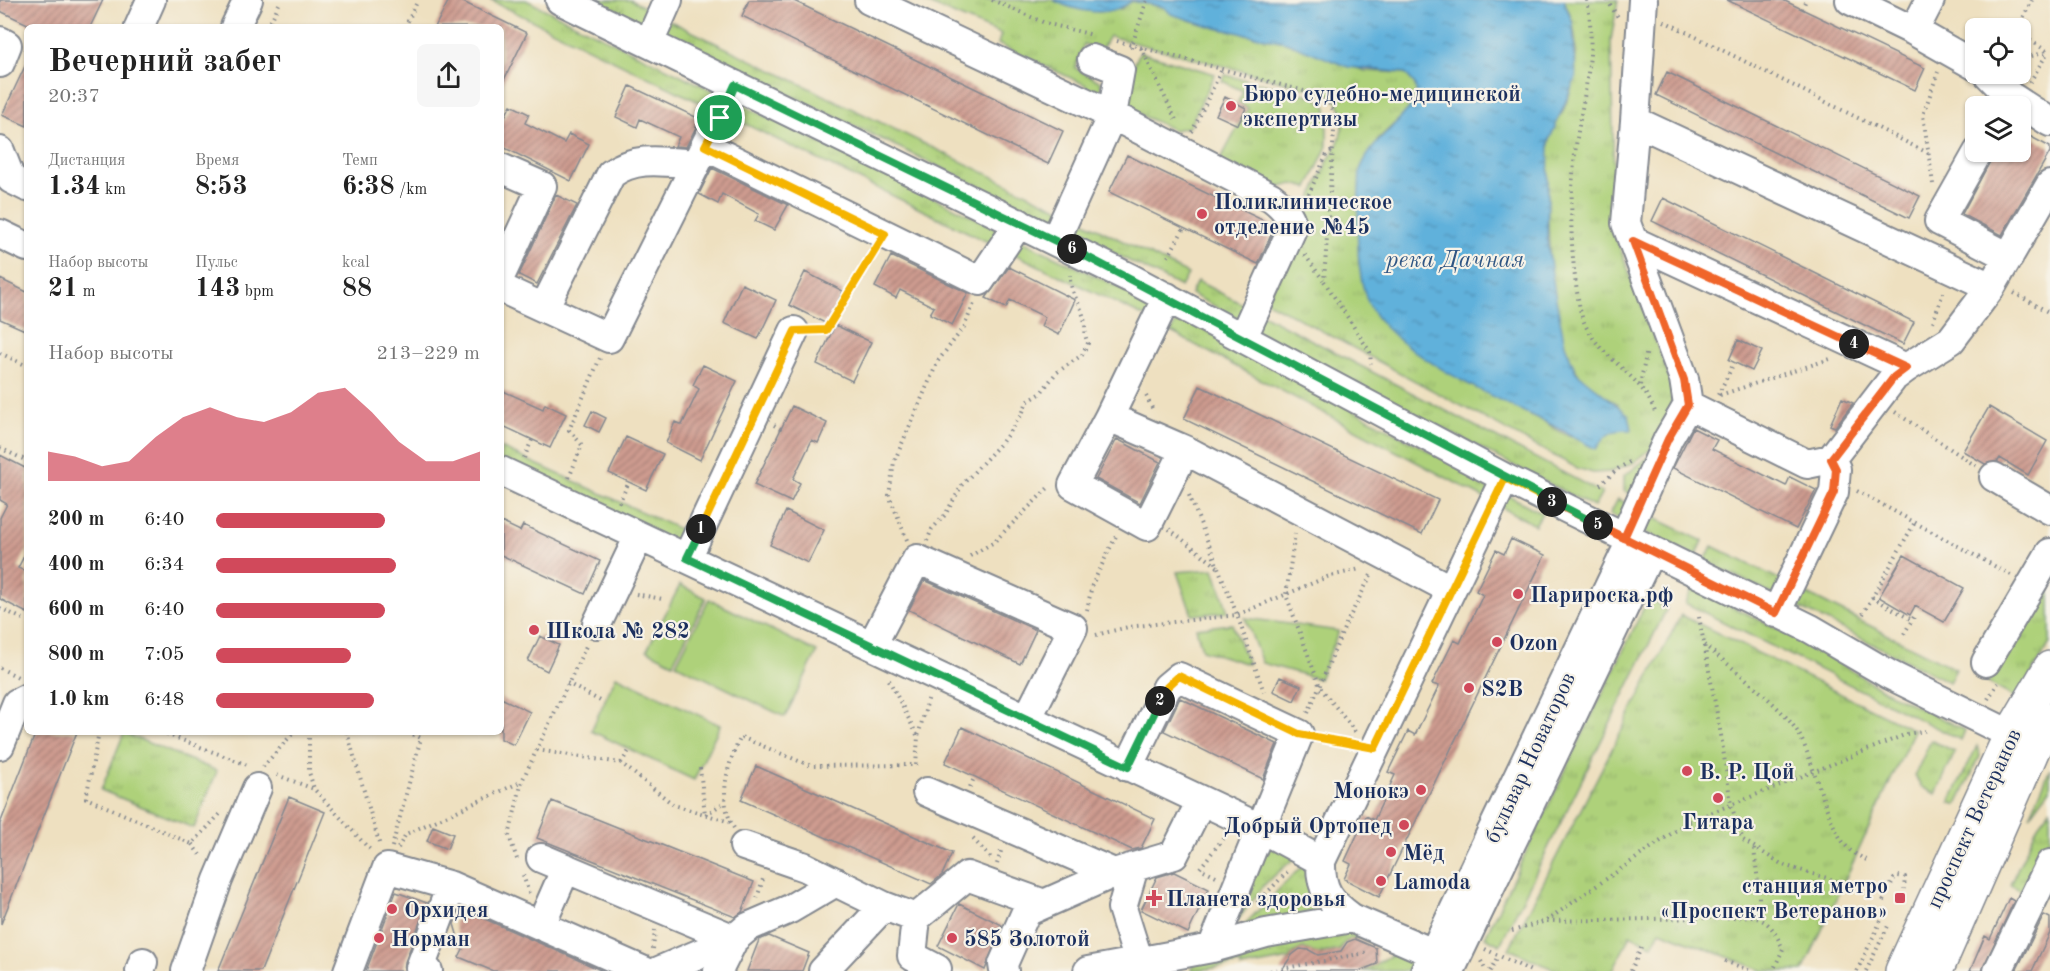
<!DOCTYPE html>
<html lang="ru">
<meta charset="utf-8">
<style>
:root{--surface:#fff;--page:#f6f6f6;--text:#222;--muted:#767676;--accent:#d1495b}
body{margin:0;font-family:"Old Standard TT",serif;background:var(--page);color:var(--text);height:100vh;display:flex;flex-direction:column;font-size:22px;white-space:nowrap}
*{box-sizing:border-box;margin:0}
p{font-size:20px;color:var(--muted)}
.icon{flex:none;width:33px;height:33px;fill:none;stroke:currentColor;stroke-width:2;stroke-linecap:round;stroke-linejoin:round}
.map{position:relative;flex:1;overflow:hidden}
.drawer{position:absolute;left:24px;top:24px;width:480px;height:711px;display:flex;flex-direction:column;background:var(--surface);border-radius:9px;box-shadow:0 2px 4px #0004}
.drawer>*{flex:none}
.controls{position:absolute;left:1965px;top:18px;display:grid;gap:12px}
.controls a{display:grid;place-items:center;width:66px;height:66px;border-radius:9px;background:var(--surface);box-shadow:0 2px 4px #0004;font-size:30px}
.pin{position:absolute;display:grid;place-items:center;width:51px;height:51px;color:#fff;margin:-26px;border:3px solid #fff;border-radius:50%;box-shadow:0 2px 6px #0007}
.km{position:absolute;width:30px;height:30px;margin:-15px;border-radius:50%;background:#222;color:#fff;font-size:16px;line-height:30px;text-align:center}
.round{display:grid;place-items:center;flex:none;width:63px;height:63px;border-radius:9px;background:var(--page)}
.summary{display:flex;align-items:center;justify-content:space-between;height:102px;padding:0 24px}
h1{font-size:33px;font-weight:600;line-height:45px}
.figures{display:grid;grid-template-columns:repeat(3,1fr);gap:9px;height:102px;padding:6px 24px}
.figures div{display:grid;align-content:center}
.figures b{font-size:26px;font-weight:600}
.figures small{font-size:16px;font-weight:400}
.figures p{font-size:16px}
.chart{height:168px;padding:12px 24px}
.chart p{display:flex;justify-content:space-between}
.chart svg{width:100%;height:108px;margin-top:6px;fill:var(--accent);opacity:.7}
ul{padding:0 24px;list-style:none;font-size:20px}
li{display:grid;grid-template-columns:96px 72px 1fr;align-items:center;height:45px}
li i{height:15px;border-radius:8px;background:var(--accent)}
.map>svg:first-child{display:block}
.grass{fill:url(#grass-tufts);stroke:#64806c;stroke-width:1.5}
.pitch{fill:#aed17a;stroke:#64806c;stroke-width:1.5}
.water{fill:url(#water-ripples);stroke:#3e709c;stroke-width:1.5}
.building{fill:url(#building-hatch)}
.lines{fill:none;stroke-linecap:round;stroke-linejoin:round}
.minor-casing{stroke:#84888f;stroke-width:32}
.major-casing{stroke:#84888f;stroke-width:36}
.path{stroke:#84888f;stroke-width:4;stroke-dasharray:1.5 4.5;stroke-linecap:butt}
.minor{stroke:#fff;stroke-width:28}
.major{stroke:#fff;stroke-width:33}
.split-1-casing{stroke:#fff;stroke-width:12}
.split-2-casing{stroke:#fff;stroke-width:12}
.split-3-casing{stroke:#fff;stroke-width:12}
.split-4-casing{stroke:#fff;stroke-width:12}
.split-5-casing{stroke:#fff;stroke-width:12}
.split-6-casing{stroke:#fff;stroke-width:12}
.split-7-casing{stroke:#fff;stroke-width:12}
.split-1{stroke:#f5b400;stroke-width:8}
.split-2{stroke:#22a559;stroke-width:8}
.split-3{stroke:#f5b400;stroke-width:8}
.split-4{stroke:#f0652b;stroke-width:8}
.split-5{stroke:#f0652b;stroke-width:8}
.split-6{stroke:#22a559;stroke-width:8}
.split-7{stroke:#22a559;stroke-width:8}
.poi-dot{fill:#d1495b;stroke:#f7f3e8;stroke-width:2}
.labels{text-anchor:middle;stroke-width:4.5;stroke-linejoin:round;paint-order:stroke}
.poi-label{font-size:22px;font-weight:bold;fill:#1b2f5e;stroke:#f7f3e8;text-anchor:start}
.street-label{font-size:22px;fill:#1b2f5e;stroke:#f7f3e8}
.water-label{font-size:24px;font-style:italic;fill:#305684;stroke:#f7f3e8}
</style>
<div class="map">
<svg width="2050" height="971" viewBox="0 0 2050 971">
<defs>
<pattern id="grass-tufts" width="24" height="20" patternUnits="userSpaceOnUse" patternTransform="scale(1.5)"><rect width="24" height="20" fill="#aed17a"/><path d="M3 7l-1-3M5 7V3M7 7l1-3M15 17l-1-3M17 17v-4M19 17l1-3" fill="none" stroke="#95b46c"/></pattern>
<pattern id="water-ripples" width="26" height="14" patternUnits="userSpaceOnUse" patternTransform="scale(1.5)"><rect width="26" height="14" fill="#61b1db"/><path d="M2 4q2-2 4 0t4 0M15 11q2-2 4 0t4 0" fill="none" stroke="#4f90b5"/></pattern>
<pattern id="building-hatch" width="6" height="6" patternUnits="userSpaceOnUse" patternTransform="scale(1.5)"><rect width="6" height="6" fill="#ce9b8f"/><path d="M-1 1l2-2M0 6l6-6M5 7l2-2" fill="none" stroke="#a67f78"/></pattern>
</defs>
<rect width="100%" height="100%" fill="#f7f3e8"/>
<filter id="ink" filterUnits="userSpaceOnUse"><feTurbulence type="fractalNoise" baseFrequency=".0167" numOctaves="2"/><feDisplacementMap in="SourceGraphic" scale="12" xChannelSelector="R" yChannelSelector="G"/><feConvolveMatrix kernelMatrix="1 2 1 2 8 2 1 2 1" color-interpolation-filters="sRGB"/></filter>
<filter id="wash" filterUnits="userSpaceOnUse"><feTurbulence type="fractalNoise" baseFrequency=".008" numOctaves="4" result="noise"/><feDisplacementMap in="SourceGraphic" scale="24" xChannelSelector="R" yChannelSelector="G"/><feGaussianBlur stdDeviation="1.35" result="paint"/><feColorMatrix in="noise" values="0 0 0 0 0 0 0 0 0 0 0 0 0 0 0 0 0 1.4 0 .05"/><feComposite in="paint" operator="in"/></filter>
<g filter="url(#wash)">
<rect width="100%" height="100%" fill="#eee0c0"/>
<path class="grass" d="M490 0H526L726 97 719 112Z
M592 0H630L655 12 648 27Z
M919 0H1053L1099 12 1121 9 1132 1 1164 7 1189 20 1216 28 1286 42 1365 71 1405 73 1415 84 1417 96 1410 109 1377 140 1407 344C1451 374 1495 399 1543 421 1551 425 1560 433 1567 435 1583 438 1603 436 1617 430L1618 404C1603 394 1584 384 1575 369 1550 326 1547 235 1548 185 1548 170 1546 154 1550 139 1553 127 1561 118 1565 106 1579 73 1581 33 1564 0H1618L1611 40 1615 235 1672 385 1671 420 1651 449 1633 463 1610 472 1593 473 1577 468 1266 301 1328 160C1342 142 1351 111 1330 94L1109 36 1101 50 1084 44 1075 68 1101 82 1100 106 1092 101 1086 85 998 44 1001 34Z
M668 20 1064 211 1058 224 661 33Z
M1140 52 1215 74 1189 127 1174 130 1129 110 1123 89Z
M1225 75 1314 96 1327 107V146L1308 188 1293 184 1276 188 1218 164 1248 108 1238 102 1243 91 1222 81Z
M740 104 1005 232 996 246 733 118Z
M1075 217 1188 274 1181 287 1068 230Z
M1016 238 1156 305 1149 319 1008 251Z
M1197 281 1250 308 1243 321 1191 294Z
M1262 314 1602 493 1594 507 1253 330Z
M1179 316 1492 485 1486 499 1171 332Z
M501 448 697 537 687 558 501 471Z
M1650 456 1637 497 1624 491V476Z
M1506 494 1542 513 1535 525 1499 506Z
M1618 499 1630 505 1622 520 1610 514Z
M1640 511 1703 541 1696 556 1633 527Z
M1712 546 1783 581 1776 596 1705 561Z
M2050 568V643L2017 699 1983 680Z
M1214 569 1228 612 1192 615 1177 572Z
M1693 588 1804 641 1883 690 1965 730 1961 740 1685 603Z
M1797 589 1956 669 1949 682 1790 603Z
M1648 599 1667 608 1500 945 1485 937Z
M1681 615 1914 730 1803 971H1764L1660 931 1652 945 1630 935 1613 971H1557L1509 949Z
M1232 624 1248 664 1202 650 1196 628Z
M124 733 217 771 194 828 101 790Z
M1931 740 1955 752 1936 794 1921 787 1915 775Z
M1977 746 1980 756 1957 805 1950 802Z
M2050 769V789L2030 816Z
M2050 809V841L2025 892 2010 885 2038 825Z
M1263 840 1298 855 1265 884 1234 925Z
M1307 861 1318 912 1240 929Z
M1342 925 1372 940 1370 943C1359 935 1346 936 1340 950L1317 954 1303 948 1293 953 1289 959 1241 968V964L1191 971 1193 957Z
M1408 946 1421 954 1411 971H1363Z"/>
<path class="pitch" d="M680 585 706 598 673 663 647 650Z
M709 599 817 652 785 717 676 664Z
M1245 618 1339 631 1319 679 1262 663Z
M616 676 720 725 694 780 591 731Z"/>
<path class="water" d="M1053 0H1564L1573 24 1576 77 1549 141 1547 240 1555 294 1565 345 1576 372 1629 415 1632 430C1613 429 1606 433 1596 449 1581 442 1567 432 1552 425 1505 403 1387 351 1368 302 1353 266 1358 209 1360 170 1372 139 1401 124 1417 97L1415 84 1405 73 1348 67 1286 42 1216 28 1171 14 1164 7 1132 1C1109 18 1079 13 1053 0Z"/>
<g id="blocks">
<path class="building" d="M0 0H103L90 27H34L0 11Z
M449 0H459L527 33 501 86V27H435Z
M749 0H792L1063 131 1048 164 742 16Z
M1727 0H1783L1925 68 1915 90Z
M27 62V126L2 115Z
M1667 72 1920 196 1909 218 1656 95Z
M630 86 700 119 686 147 675 146 679 137 640 119 637 127 616 117Z
M1225 97 1246 108 1238 125 1216 115Z
M511 105 529 114 525 123 564 143 569 134 589 144 571 181 501 146V124Z
M2020 131 2050 147V152L2002 235 1962 214 1995 152H2020Z
M1127 155 1275 226 1258 264 1109 192Z
M712 168 788 205 774 230 755 221 759 214 722 194 718 204 699 194Z
M556 195 577 205 537 284 519 275Z
M1663 198 1914 322 1903 344 1652 221Z
M891 256 968 293 952 325 930 314 934 307 900 290 896 298 875 287Z
M1009 267 1075 300 1059 335 1041 326 1045 317 1010 300 1006 308 986 298Z
M805 272 843 291 827 324 789 305Z
M0 279 27 292V331L0 319Z
M742 284 776 300 758 339 724 323Z
M835 325 871 342 852 381 817 364Z
M1738 340 1762 351 1752 371 1729 360Z
M703 365 737 381 700 460 666 443 675 422 682 425 699 389 693 385Z
M1200 386 1438 500 1422 534 1184 419Z
M501 390 543 409 545 404 566 414 550 448 501 425Z
M1842 398 1853 403 1835 427 1830 425Z
M792 406 827 423 818 443 812 440 793 479 800 483 791 502 754 485Z
M1989 407 2047 441 2028 475 2000 458 1998 461 1985 464 1963 451Z
M592 411 606 418 599 432 585 425Z
M1693 428 1717 440 1712 449 1786 486 1790 477 1816 490 1796 529 1673 468Z
M626 437 663 454 646 490 609 473Z
M1117 439 1160 462 1140 503 1096 479Z
M0 455 27 469V550L18 568 27 572V613L0 599V518L7 504 0 500Z
M786 511 824 530 808 563 770 545Z
M501 522 520 531 523 525 600 561 585 594 501 555Z
M1511 539 1545 555 1379 897 1344 879 1351 864 1345 861 1366 816 1374 820 1395 775 1388 772 1408 731 1415 735 1439 686 1432 684 1454 640 1460 643 1483 595 1476 591 1496 550 1504 554Z
M1904 555 1964 588 1944 622 1915 606 1910 615 1879 597Z
M924 580 1036 630 1020 664 909 610Z
M540 636 559 645 547 671 528 661Z
M1280 677 1301 686 1294 701 1273 691Z
M501 698 530 712 514 745 501 739Z
M1180 698 1277 744 1263 779 1164 731Z
M962 727 1155 819 1141 848 1132 850 945 763Z
M36 732H77L1 924 0 824Z
M756 766 952 853 942 875 931 884 741 800Z
M289 797 325 812 261 971H218Z
M552 801 754 882 742 912 735 917 537 838Z
M433 826 453 834 447 849 427 841Z
M1174 872 1209 889 1188 933 1141 910 1157 877Z
M396 892 427 903 405 962 404 971H366Z
M2009 898 2014 901 1982 971H1970L1985 936 1990 939Z
M959 904 1002 925 985 970 938 946Z
M460 908 603 971H493L459 957 463 949 453 943 457 934 454 924Z
M2044 915 2050 918V933L2032 971H2016Z
M769 936 809 953 802 971H747L759 940Z
M1355 939 1376 948 1377 964 1359 971H1281L1292 955 1300 949 1309 950 1318 955 1341 951 1347 942Z"/>
</g>
</g>
<g filter="url(#ink)">
<use href="#blocks" fill-opacity="0" stroke="#84888f" stroke-width="1.5"/>
<g class="lines">
<g class="minor-casing">
<path id="minor" d="M560 0 1130 278 1505 478 1811 629 1890 675 2030 744
M869 0 1112 115 1055 241
M1850 0 1914 31
M1930 0 1914 31 1976 66
M139 27 151 0
M235 27 248 0
M0 41 7 45 0 63
M649 43 668 0
M1092 59 1120 70 1112 115 1271 197C1283 206 1289 213 1293 227L1243 337
M1988 74 2010 96 2050 122
M735 85 705 146 980 281 1019 223
M1635 121 1643 0
M0 151 11 179 27 187
M1978 152 1939 221 2009 257
M501 168 542 186 501 275
M0 234 27 247
M1633 241 1906 368 1951 340 1991 287
M501 288 544 308 611 174C636 155 666 162 696 164L705 146
M1167 297 1109 417 1185 450 1450 589
M544 308 609 338 696 164
M1688 405 1807 464 1831 459
M1109 417 1073 485 1147 526 1185 450
M501 471 1262 829 1321 861C1320 890 1330 902 1352 918
M1994 477 2050 510
M1624 538 1668 439 1688 405 1684 379 1626 223 1635 121 1991 287 2050 185
M687 558 794 331
M1776 613 1834 492 1836 469 1831 459 1894 377 1906 368
M597 624 639 536
M872 645 917 559 1073 628 1027 719
M1986 662 2050 553
M0 745 17 703 27 698
M1128 767 1167 687 1179 677 1299 734 1212 948
M927 792 1114 873 1174 855 1201 801
M744 846 805 867 884 906 916 918 967 876 1044 904
M541 858 734 939 659 971
M1321 861 1505 478
M1134 867 1122 908 1139 962
M916 918 912 956 937 969
M541 925 566 868
M140 971 143 962
M186 971 218 880 257 788
M348 971 387 868 451 886 644 971
M428 971 420 968 451 886
M718 971 734 939 748 927 790 909 836 882
M823 971 884 906
M1004 971 1003 964 1026 912 1114 873
M1088 971 1212 948 1266 933 1352 918 1435 954
M1425 971 1631 541
M1450 971 1651 551
M1998 971 2050 864"/>
</g>
<g class="major-casing">
<path id="major" d="M1902 971 2011 734 2050 668
M1936 971 2034 747 2050 720"/>
</g>
<path class="path" d="M992 0 1045 23 1093 35
M1587 0C1598 57 1581 98 1575 154 1569 206 1570 257 1580 309 1590 357 1643 371 1656 415
M1607 0 1618 17
M1802 9 1806 0
M1664 21 1928 153
M268 27 281 0
M405 27 418 0
M2018 28 2032 0
M2020 34 2050 53
M1117 41 1319 95 1331 105 1335 116 1324 281 1370 352 1371 364
M1131 48 1147 0
M1141 48 1177 122
M2020 59 2047 52
M2030 82 2048 52
M1192 132 1222 69
M1933 184 1923 115 1938 72
M1306 200 1326 156 1334 149
M1305 255 1323 280
M1168 257 1184 228
M2014 293 2050 313
M1933 322 1944 290
M816 330H826L873 253
M0 353 27 366
M1640 385 1647 350
M1718 395 1732 367
M1720 395 1830 359
M1146 396 1153 410
M1895 412 1976 466
M774 425 781 429
M0 448 27 461
M524 458 532 440
M569 478 582 445 569 430 600 358
M1600 485 1619 468 1633 460
M1857 491 2011 575
M1189 495 1236 612 1264 692
M619 503 629 482
M1169 529 1218 567
M1295 533 1286 595 1320 687 1357 734
M907 540 889 495 894 462 938 361 964 327 975 301
M927 541 932 529 945 515 962 485 1002 442 1022 414 1027 402 1040 394 1056 373 1082 355 1088 343C1084 335 1086 334 1085 325 1084 307 1069 293 1070 275
M970 556 994 542 1049 487
M636 594 662 599
M1872 597 1912 620
M0 608 27 621
M1087 610 1092 585 1117 534
M1863 614 1915 522
M1699 617 1721 735 1731 805 1743 840 1783 865 1857 887
M1904 634 1915 615
M1096 635 1128 627 1237 615 1327 577 1360 569
M1704 645C1729 665 1786 709 1800 736 1815 765 1826 822 1846 846 1852 853 1860 857 1869 861
M0 668 18 677
M889 680 917 735
M567 683 604 703
M1988 699 1998 683
M1308 713 1345 626 1372 573
M99 732 86 798 192 844 220 814
M161 732 250 766
M309 732V772L314 789 372 852
M347 732 380 846
M1320 738 1354 744
M537 750 621 763 674 805 730 822
M621 763 631 748
M916 765 918 736 929 696
M263 767 294 732
M700 768 705 815 725 802
M277 775 314 789
M970 787 975 776
M734 828C717 800 727 763 741 737L811 766 916 765
M973 839 992 859
M192 844 202 858
M392 847 421 738 408 732
M398 848 406 834 521 782
M1754 849 1759 890V918
M517 859 509 836 522 781 587 644
M997 864 1002 848
M523 875 529 893
M1216 876 1200 868 1225 836
M757 898 764 876
M1883 901 1894 879 1898 876 1905 877 1904 889
M1257 903 1289 870
M1547 921 1753 917C1771 921 1776 934 1783 949L1773 971
M1512 931 1546 921 1688 822 1907 734 1925 731
M653 949 655 930
M1485 949 1531 971
M1481 961 1486 971
M1725 961 1750 971
M1270 971 1370 952
M1490 971 1498 956
M1631 971 1641 948
M1857 971 1884 914
M1866 971 1888 926"/>
<use href="#minor" class="minor"/>
<use href="#major" class="major"/>
</g>
</g>
<g class="lines" filter="url(#ink)">
<g class="split-1-casing">
<path id="split-1" d="M701 529 795 331 826 330 885 234 705 146 720 118"/>
</g>
<g class="split-2-casing">
<path id="split-2" d="M701 529 687 558 1128 767 1160 701"/>
</g>
<g class="split-3-casing">
<path id="split-3" d="M1160 701 1167 687 1179 676 1299 734 1375 748 1505 478 1552 502"/>
</g>
<g class="split-4-casing">
<path id="split-4" d="M1552 502 1776 613 1834 492 1836 469 1831 459 1894 377 1906 368 1854 344"/>
</g>
<g class="split-5-casing">
<path id="split-5" d="M1598 525 1624 538 1668 439 1688 405 1684 380 1633 241 1854 344"/>
</g>
<g class="split-6-casing">
<path id="split-6" d="M1072 249 1598 525"/>
</g>
<g class="split-7-casing">
<path id="split-7" d="M720 118 735 85 1072 249"/>
</g>
<use href="#split-1" class="split-1"/>
<use href="#split-2" class="split-2"/>
<use href="#split-3" class="split-3"/>
<use href="#split-4" class="split-4"/>
<use href="#split-5" class="split-5"/>
<use href="#split-6" class="split-6"/>
<use href="#split-7" class="split-7"/>
</g>
<g class="poi-dot">
<circle cx="1231" cy="106" r="6"/>
<circle cx="1202" cy="214" r="6"/>
<circle cx="1518" cy="594" r="6"/>
<circle cx="534" cy="630" r="6"/>
<circle cx="1497" cy="642" r="6"/>
<circle cx="1469" cy="688" r="6"/>
<circle cx="1687" cy="771" r="6"/>
<circle cx="1421" cy="790" r="6"/>
<circle cx="1718" cy="798" r="6"/>
<circle cx="1404" cy="825" r="6"/>
<circle cx="1391" cy="852" r="6"/>
<circle cx="1381" cy="881" r="6"/>
<path d="M1151 889h6v6h6v6h-6v6h-6v-6h-6v-6h6z"/>
<rect x="1894" y="892" width="12" height="12" rx="3"/>
<circle cx="392" cy="909" r="6"/>
<circle cx="379" cy="938" r="6"/>
<circle cx="952" cy="938" r="6"/>
</g>
<g class="labels">
<g class="poi-label">
<text x="1243" y="101">Бюро судебно-медицинской<tspan x="1243" dy="25">экспертизы</tspan></text>
<text x="1214" y="209">Поликлиническое<tspan x="1214" dy="25">отделение №45</tspan></text>
<text x="1530" y="602">Парироска.рф</text>
<text x="546" y="638">Школа № 282</text>
<text x="1509" y="650">Ozon</text>
<text x="1481" y="696">S2B</text>
<text x="1699" y="779">В. Р. Цой</text>
<text x="1409" y="798" text-anchor="end">Монокэ</text>
<text x="1718" y="829" text-anchor="middle">Гитара</text>
<text x="1392" y="833" text-anchor="end">Добрый Ортопед</text>
<text x="1403" y="860">Мёд</text>
<text x="1393" y="889">Lamoda</text>
<text x="1888" y="893" text-anchor="end">станция метро<tspan x="1888" dy="25">«Проспект Ветеранов»</tspan></text>
<text x="1166" y="906">Планета здоровья</text>
<text x="404" y="917">Орхидея</text>
<text x="391" y="946">Норман</text>
<text x="964" y="946">585 Золотой</text>
</g>
<g class="street-label">
<text transform="translate(1529 757) rotate(-65)" y="8">бульвар Новаторов</text>
<text transform="translate(1973 818) rotate(-65)" y="8">проспект Ветеранов</text>
</g>
<g class="water-label">
<text x="1455" y="267">река Дачная</text>
</g>
</g>
</svg>
<div class="controls">
<a><svg class="icon" aria-label="locate" viewBox="0 0 24 24"><circle cx="12" cy="12" r="6"/><path d="M12 2v4M12 18v4M2 12h4M18 12h4"/></svg></a>
<a><svg class="icon" aria-label="layers" viewBox="0 0 24 24"><path d="M12 4l9 5-9 5-9-5zM3 14l9 5 9-5"/></svg></a>
</div>
<div class="pin" style="left:720px;top:118px;background:#1e9e55"><svg class="icon" aria-label="arrive" viewBox="0 0 24 24"><path d="M6 21V4h12l-3 4 3 4H6"/></svg></div>
<b class="km" style="left:701px;top:529px">1</b>
<b class="km" style="left:1160px;top:701px">2</b>
<b class="km" style="left:1552px;top:502px">3</b>
<b class="km" style="left:1854px;top:344px">4</b>
<b class="km" style="left:1598px;top:525px">5</b>
<b class="km" style="left:1072px;top:249px">6</b>
<section class="drawer">
<div class="summary"><div><h1>Вечерний забег</h1><p>20:37</p></div><a class="round"><svg class="icon" aria-label="share" viewBox="0 0 24 24"><path d="M12 15V3M7 8l5-5 5 5M5 13v7h14v-7"/></svg></a></div>
<div class="figures">
<div><p>Дистанция</p><b>1.34<small> km</small></b></div>
<div><p>Время</p><b>8:53</b></div>
<div><p>Темп</p><b>6:38<small> /km</small></b></div>
</div>
<div class="figures">
<div><p>Набор высоты</p><b>21<small> m</small></b></div>
<div><p>Пульс</p><b>143<small> bpm</small></b></div>
<div><p>kcal</p><b>88</b></div>
</div>
<div class="chart"><p><span>Набор высоты</span>213–229 m</p>
<svg viewBox="0 0 160 44" preserveAspectRatio="none"><path d="M0 44V32L10 34L20 38L30 36L40 26L50 18L60 14L70 18L80 20L90 16L100 8L110 6L120 16L130 28L140 36L150 36L160 32V44z"/></svg>
</div>
<ul>
<li><b>200 m</b>6:40<i style="width:64%"></i></li>
<li><b>400 m</b>6:34<i style="width:68%"></i></li>
<li><b>600 m</b>6:40<i style="width:64%"></i></li>
<li><b>800 m</b>7:05<i style="width:51%"></i></li>
<li><b>1.0 km</b>6:48<i style="width:60%"></i></li>
</ul>
</section>
</div>
